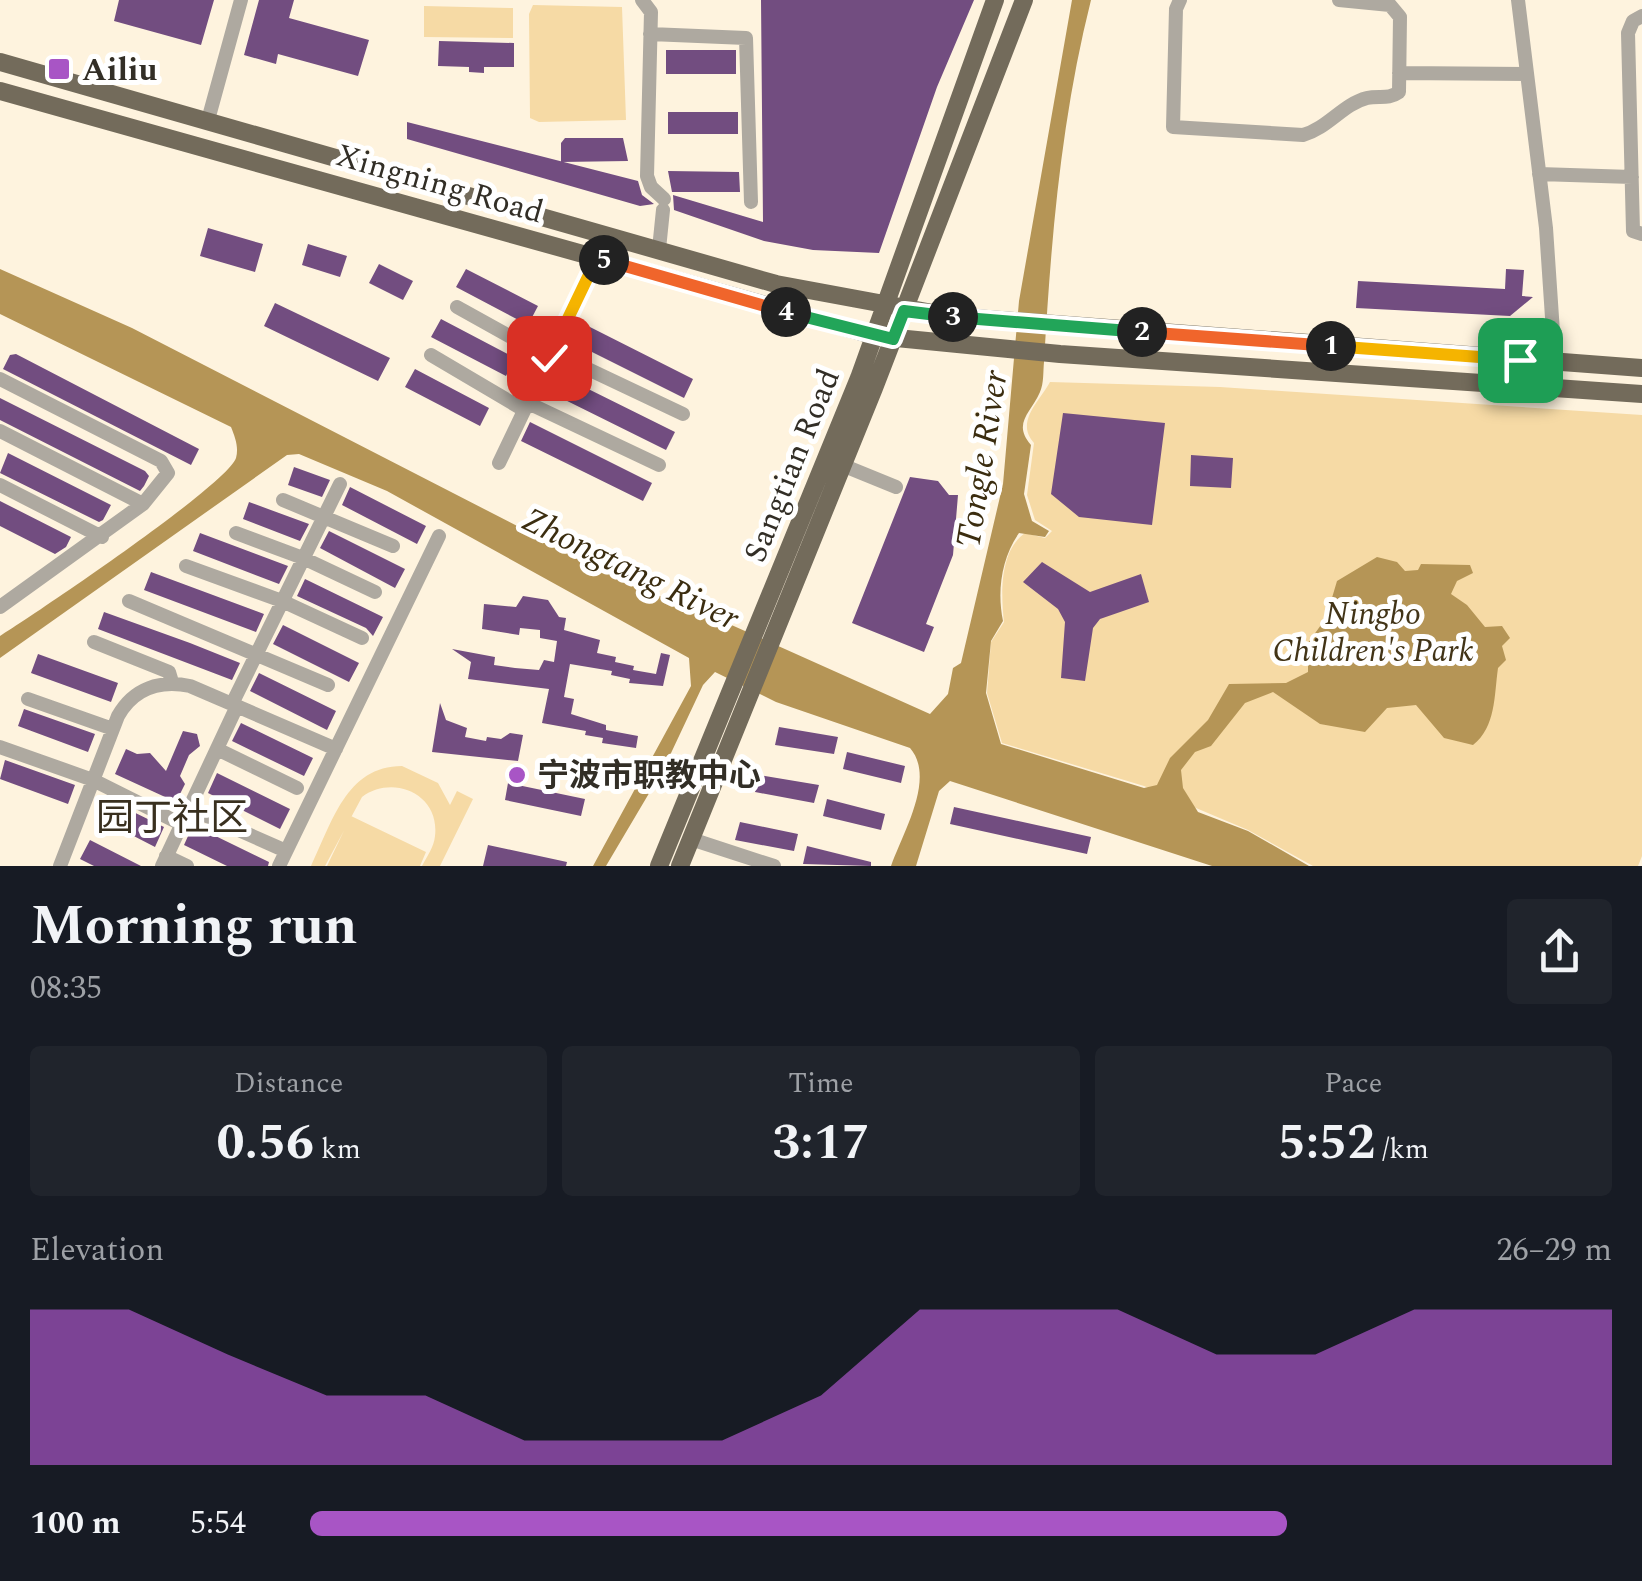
<!DOCTYPE html>
<meta charset="utf-8">
<style>
:root{--surface:#171b24;--page:#20242c;--text:#f1f3f6;--muted:#9ea1a6;--accent:#a855c5}
body{margin:0;font-family:Spectral,"Noto Sans SC",serif;background:var(--page);color:var(--text);height:100vh;display:flex;flex-direction:column;font-size:38px;white-space:nowrap}
*{box-sizing:border-box;margin:0}
p{font-size:32px;color:var(--muted)}
.icon{flex:none;width:55px;height:55px;fill:none;stroke:currentColor;stroke-width:2;stroke-linecap:round;stroke-linejoin:round}
.map{position:relative;height:866px;overflow:hidden}
.side{display:flex;flex-direction:column;background:var(--surface);flex:1}
.side>*{flex:none}
.pin{position:absolute;display:grid;place-items:center;width:85px;height:85px;color:#fff;margin:-42px;border-radius:20px;box-shadow:0 5px 15px #0006}
.km{position:absolute;width:50px;height:50px;margin:-25px;border-radius:50%;background:#222;color:#fff;font-size:28px;line-height:50px;text-align:center}
.round{display:grid;place-items:center;flex:none;width:105px;height:105px;border-radius:10px;background:var(--page)}
.head{display:flex;align-items:center;justify-content:space-between;height:170px;padding:0 30px}
h1{font-size:55px;font-weight:700;line-height:75px}
.metrics{display:grid;grid-template-columns:repeat(3,1fr);gap:15px;height:170px;padding:10px 30px}
.metrics div{display:grid;align-content:center;border-radius:10px;background:var(--page);text-align:center}
.metrics b{font-size:50px;font-weight:700}
.metrics small{font-size:28px;font-weight:400}
.metrics p{font-size:28px}
.chart{height:280px;padding:20px 30px}
.chart p{display:flex;justify-content:space-between}
.chart svg{width:100%;height:180px;margin-top:10px;fill:var(--accent);opacity:.7}
ul{padding:0 30px;list-style:none;font-size:32px}
li{display:grid;grid-template-columns:160px 120px 1fr;align-items:center;height:75px}
li i{height:25px;border-radius:12px;background:var(--accent)}
.map>svg:first-child{display:block}
.green{fill:#f6daa5}
.water{fill:#b59556}
.building{fill:#724d80}
.lines{fill:none;stroke-linecap:round;stroke-linejoin:round}
.minor{stroke:#aea9a0;stroke-width:14}
.major{stroke:#736b5b;stroke-width:18}
.split-1-casing{stroke:#fff;stroke-width:20}
.split-2-casing{stroke:#fff;stroke-width:20}
.split-3-casing{stroke:#fff;stroke-width:20}
.split-4-casing{stroke:#fff;stroke-width:20}
.split-5-casing{stroke:#fff;stroke-width:20}
.split-6-casing{stroke:#fff;stroke-width:20}
.split-1{stroke:#f5b400;stroke-width:12}
.split-2{stroke:#f0652b;stroke-width:12}
.split-3{stroke:#22a559;stroke-width:12}
.split-4{stroke:#22a559;stroke-width:12}
.split-5{stroke:#f0652b;stroke-width:12}
.split-6{stroke:#f5b400;stroke-width:12}
.poi-dot{fill:#a855c5;stroke:#fff;stroke-width:4}
.labels{text-anchor:middle;stroke-width:10;stroke-linejoin:round;paint-order:stroke}
.poi-label{font-size:32px;font-weight:bold;fill:#322e26;stroke:#fff;text-anchor:start}
.street-label{font-size:32px;fill:#322e26;stroke:#fff}
.park-label{font-size:32px;font-style:italic;fill:#423417;stroke:#fff}
.water-label{font-size:35px;font-style:italic;fill:#3b2d10;stroke:#fff}
.quarter-label{font-size:38px;fill:#39301f;stroke:#fff}
</style>
<div class="map">
<svg width="1642" height="866" viewBox="0 0 1642 866">
<rect width="100%" height="100%" fill="#fef3de"/>
<path class="green" d="M533 5 622 7 626 120 539 122 530 118 529 14Z
M424 6 513 8V38L424 37Z
M1050 382 1220 387 1642 415V856L1638 866H1313L1248 830 1144 786 1002 743 987 693 991 642 1004 622C1001 595 999 551 1025 533L1045 538 1052 531 1035 520 1027 495 1034 443C1015 422 1039 402 1050 382Z
M402 766 438 783 450 805 457 791 473 799 440 866H422C427 856 434 847 435 836 440 794 393 774 362 797L325 866H311C332 823 346 766 402 766Z
M351 816 426 852 420 866H327Z"/>
<path class="water" d="M1072 0H1091C1061 119 1051 240 1044 362 1043 372 1044 383 1040 392 1031 413 1012 423 1031 445L1024 494 1032 521 1049 531 1045 537 1019 533C1001 559 997 592 1003 621L991 641 986 693 1001 744 1144 788 1157 785 1170 758 1208 720 1229 684 1286 683 1308 672V643L1326 618 1337 581 1377 557 1397 562 1405 571 1418 570 1421 564 1470 565 1473 573 1457 581 1451 594 1467 605 1485 627 1502 626 1510 638 1502 646 1506 660 1498 668C1494 696 1496 727 1473 745L1444 738 1416 705 1387 708 1365 732 1320 724 1273 692 1245 703 1211 746 1195 752 1181 770 1183 788 1198 812 1248 831 1309 866H1212L950 781 939 791 916 866H891C903 832 936 778 910 748L776 702 715 672 703 685 664 768 606 866H593L691 686 689 658 387 491 299 454 287 455 0 658V636C35 614 227 485 236 458 239 447 235 437 231 427L0 314V269L132 328 632 585 727 623 930 714 948 694 953 668 961 663 1003 484 1019 301Z"/>
<path class="building" d="M119 0H214L201 45 114 21Z
M259 0H294L289 18 369 40 358 76 278 54 276 64 244 55Z
M761 0H974L937 87 879 253 813 250 764 241 674 210 673 195 763 222Z
M439 41 514 43V67H484V73L469 72V67L438 66Z
M666 50H736V74H666Z
M668 112H738V134H668Z
M407 122 638 181 642 195 654 204 640 206 407 139Z
M565 138H623L628 161 561 162V143Z
M668 171 739 172 740 192H672Z
M208 228 263 244 255 272 200 256Z
M308 244 347 256 340 277 302 265Z
M379 264 413 281 403 300 369 283Z
M466 269 538 306 528 325 456 287Z
M1506 269 1524 270 1522 296 1533 297 1510 316 1356 308 1358 281 1505 289Z
M275 303 390 358 378 381 264 326Z
M441 319 515 358 506 376 431 337Z
M584 324 693 379 684 398 574 343Z
M16 354 199 449 191 465 3 369 10 355Z
M415 369 489 408 480 426 405 387Z
M554 372 675 432 666 450 545 390Z
M0 398 145 471 149 476 144 486 140 491 0 420Z
M1063 413 1165 423 1152 525 1079 517 1051 494Z
M530 422 652 483 643 501 521 441Z
M8 453 111 505 103 520 99 522 0 473Z
M1191 455 1233 458 1231 488 1190 486Z
M294 467 330 480 322 497 288 485Z
M910 477 938 481 949 495H958L953 555 926 624 934 627 924 652 852 623Z
M350 487 426 526 417 544 342 505Z
M0 501 71 537 66 547 55 554 0 526Z
M249 502 309 524 300 541 243 519Z
M329 531 405 569 395 588 320 548Z
M200 533 288 566 279 584 193 551Z
M1042 562 1090 592 1141 574 1149 602 1100 619 1093 628 1085 681 1061 678 1065 622 1058 609 1023 582Z
M151 572 264 614 256 632 144 590Z
M305 579 383 617 373 636 366 628 297 596Z
M523 596 548 600 559 617 566 618 564 630 600 640 597 653 616 657 615 662 634 666 633 670 656 674 661 653 670 655 663 686 629 683 630 679 611 675 612 671 570 664 564 697 574 699 571 714 606 725V730L638 736 636 748 602 743 603 738 585 735 586 731 542 723 549 689 468 679 471 662 452 649 495 657 494 665 515 668 539 670 544 660 554 662 557 641 540 638V630L520 628 519 635 482 629 484 604 516 607Z
M104 612 190 643 240 663 232 680 98 629Z
M283 625 359 663 349 682 273 644Z
M38 654 118 683 111 702 31 673Z
M259 673 336 711 327 730 250 691Z
M440 703 446 720 467 728 465 737 486 741 487 737 501 739 510 733 523 735 518 761 432 752Z
M24 709 95 734 88 752 18 726Z
M241 723 313 758 304 776 232 741Z
M779 727 838 737 834 754 775 745Z
M183 731 197 734 200 746 189 755 180 776 185 784 176 802 115 774 126 749 137 754 150 753 166 771Z
M847 752 905 766 901 783 843 769Z
M5 760 75 785 68 804 0 779Z
M217 773 290 809 280 829 208 793Z
M759 775 819 785 814 803 755 792Z
M508 783 585 799 581 816 505 800Z
M107 799 164 827 155 847 97 817Z
M827 799 885 814 881 830 823 816Z
M954 807 1091 837 1087 854 950 824Z
M740 822 798 834 794 851 735 840Z
M193 825 269 862 268 866H227L184 845Z
M90 840 141 866H94L80 859Z
M488 845 567 862 566 866H483Z
M807 846 871 862V866L803 864Z"/>
<g class="lines">
<path class="minor" d="M642 0 651 12 647 176 651 187 664 199
M1180 0 1176 9 1173 127 1303 135C1328 128 1343 104 1367 98 1379 95 1388 100 1399 92L1400 17 1390 5 1339 0
M1518 0 1546 228 1555 362
M1642 16 1633 21 1628 33 1633 231 1642 234
M650 34 746 38 751 202
M1399 73 1527 74
M208 120 241 0
M1539 174 1632 177
M659 249 663 210
M457 307 549 358
M552 352 683 414
M431 355 524 410
M0 379 161 461 168 473 143 504 0 607
M528 403 659 465
M0 431 143 504
M499 463 597 258
M842 465 896 487
M0 485 102 537
M283 500 393 546
M236 533 303 558 375 592
M186 566 282 601 362 638
M129 601 328 685
M94 642 169 672 172 682
M28 699 113 729
M232 704 340 484
M0 747 93 780 181 824
M217 749 297 788
M189 808 286 851
M691 839 774 866
M166 856 187 866
M60 866 118 716C134 688 160 680 190 686L336 749
M162 866 237 706
M279 866 439 536"/>
<path class="major" d="M0 62 776 284 949 316 1642 368
M0 91 876 336 1060 354 1642 394
M659 866 859 378 995 0
M680 866 874 388 1024 0"/>
</g>
<g class="lines">
<g class="split-1-casing">
<path id="split-1" d="M1331 346 1520 360"/>
</g>
<g class="split-2-casing">
<path id="split-2" d="M1142 332 1331 346"/>
</g>
<g class="split-3-casing">
<path id="split-3" d="M953 317 1142 332"/>
</g>
<g class="split-4-casing">
<path id="split-4" d="M786 312 893 339 904 311 953 317"/>
</g>
<g class="split-5-casing">
<path id="split-5" d="M604 260 786 312"/>
</g>
<g class="split-6-casing">
<path id="split-6" d="M549 358 597 258 604 260"/>
</g>
<use href="#split-1" class="split-1"/>
<use href="#split-2" class="split-2"/>
<use href="#split-3" class="split-3"/>
<use href="#split-4" class="split-4"/>
<use href="#split-5" class="split-5"/>
<use href="#split-6" class="split-6"/>
</g>
<g class="poi-dot">
<rect x="47" y="57" width="24" height="24" rx="5"/>
<circle cx="517" cy="775" r="10"/>
</g>
<g class="labels">
<g class="poi-label">
<text x="82" y="80">Ailiu</text>
<text x="537" y="786">宁波市职教中心</text>
</g>
<g class="street-label">
<text transform="translate(440 183) rotate(16)" y="11">Xingning Road</text>
<text transform="translate(791 465) rotate(-68)" y="11">Sangtian Road</text>
</g>
<g class="park-label">
<text x="1373" y="624">Ningbo<tspan x="1373" dy="37">Children's Park</tspan></text>
</g>
<g class="water-label">
<text transform="translate(981 459) rotate(-81)" y="12">Tongle River</text>
<text transform="translate(631 568) rotate(26)" y="12">Zhongtang River</text>
</g>
<g class="quarter-label">
<text x="172" y="830">园丁社区</text>
</g>
</g>
</svg>
<div class="pin" style="left:1520px;top:360px;background:#1e9e55"><svg class="icon" aria-label="arrive" viewBox="0 0 24 24"><path d="M6 21V4h12l-3 4 3 4H6"/></svg></div>
<div class="pin" style="left:549px;top:358px;background:#d93025"><svg class="icon" aria-label="check" viewBox="0 0 24 24"><path d="M5 12l5 5 9-10"/></svg></div>
<b class="km" style="left:1331px;top:346px">1</b>
<b class="km" style="left:1142px;top:332px">2</b>
<b class="km" style="left:953px;top:317px">3</b>
<b class="km" style="left:786px;top:312px">4</b>
<b class="km" style="left:604px;top:260px">5</b>
</div>
<section class="side">
<div class="head"><div><h1>Morning run</h1><p>08:35</p></div><a class="round"><svg class="icon" aria-label="share" viewBox="0 0 24 24"><path d="M12 15V3M7 8l5-5 5 5M5 13v7h14v-7"/></svg></a></div>
<div class="metrics">
<div><p>Distance</p><b>0.56<small> km</small></b></div>
<div><p>Time</p><b>3:17</b></div>
<div><p>Pace</p><b>5:52<small> /km</small></b></div>
</div>
<div class="chart"><p><span>Elevation</span>26–29 m</p>
<svg viewBox="0 0 160 44" preserveAspectRatio="none"><path d="M0 44V6L10 6L20 17L30 27L40 27L50 38L60 38L70 38L80 27L90 6L100 6L110 6L120 17L130 17L140 6L150 6L160 6V44z"/></svg>
</div>
<ul>
<li><b>100 m</b>5:54<i style="width:75%"></i></li>
</ul>
</section>
